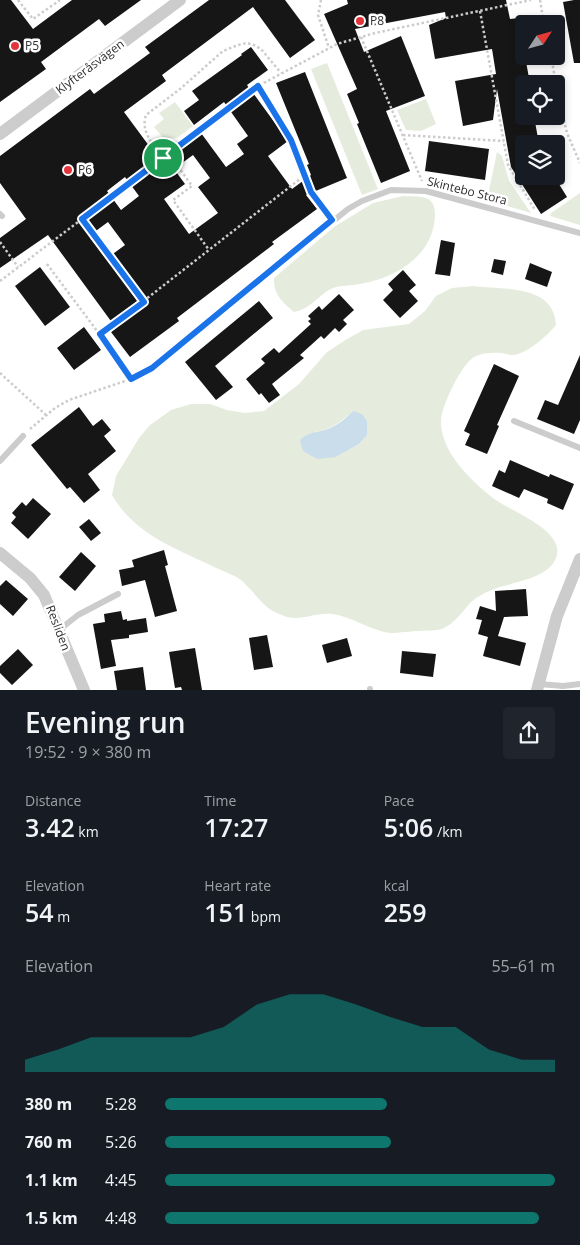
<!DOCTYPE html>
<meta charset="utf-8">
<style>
:root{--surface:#171b24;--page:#20242c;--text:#f1f3f6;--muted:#9ea1a6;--accent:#0f766e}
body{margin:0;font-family:"Open Sans",sans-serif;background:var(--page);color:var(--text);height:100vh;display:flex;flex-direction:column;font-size:19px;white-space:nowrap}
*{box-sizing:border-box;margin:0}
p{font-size:16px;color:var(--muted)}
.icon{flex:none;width:28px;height:28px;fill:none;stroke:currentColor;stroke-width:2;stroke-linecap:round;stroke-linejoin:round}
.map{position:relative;height:690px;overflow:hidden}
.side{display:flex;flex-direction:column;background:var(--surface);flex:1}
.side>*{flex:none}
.needle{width:32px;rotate:54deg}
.controls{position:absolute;left:515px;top:15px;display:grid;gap:10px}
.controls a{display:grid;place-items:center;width:50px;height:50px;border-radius:5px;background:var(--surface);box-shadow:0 2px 8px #0003;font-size:25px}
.pin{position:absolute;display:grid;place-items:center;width:42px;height:42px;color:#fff;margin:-21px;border:2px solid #fff;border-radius:50%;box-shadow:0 1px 5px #0007}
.round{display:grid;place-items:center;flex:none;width:52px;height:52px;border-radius:5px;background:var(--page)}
.overview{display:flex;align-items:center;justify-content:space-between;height:85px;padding:0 25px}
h1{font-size:28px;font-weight:600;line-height:38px}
.figures{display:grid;grid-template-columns:repeat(3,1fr);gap:8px;height:85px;padding:5px 25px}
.figures div{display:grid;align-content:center}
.figures b{font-size:25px;font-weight:600}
.figures small{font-size:14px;font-weight:400}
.figures p{font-size:14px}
.chart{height:140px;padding:10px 25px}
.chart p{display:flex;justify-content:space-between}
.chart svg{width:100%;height:90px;margin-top:5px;fill:var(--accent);opacity:.7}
ul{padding:0 25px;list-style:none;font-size:16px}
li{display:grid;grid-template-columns:80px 60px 1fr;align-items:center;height:38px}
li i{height:12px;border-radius:6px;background:var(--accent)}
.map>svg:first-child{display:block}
.green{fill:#e5ecdd;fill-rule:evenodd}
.water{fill:#caddeb}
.building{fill:#161616;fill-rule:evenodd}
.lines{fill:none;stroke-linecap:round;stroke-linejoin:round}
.path{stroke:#ccc;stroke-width:2.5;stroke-dasharray:2.5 2.5;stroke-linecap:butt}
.lane{stroke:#ccc;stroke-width:6}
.street{stroke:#ccc;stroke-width:12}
.route-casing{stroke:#fff;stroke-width:10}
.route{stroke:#1a73e8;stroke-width:6}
.poi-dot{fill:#e2353b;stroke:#fff;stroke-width:2}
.labels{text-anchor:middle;stroke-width:5;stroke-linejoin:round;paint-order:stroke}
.poi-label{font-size:12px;fill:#2f2f2f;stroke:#fff;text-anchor:start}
.street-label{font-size:12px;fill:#2f2f2f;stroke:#fff}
</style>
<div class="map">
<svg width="580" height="690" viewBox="0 0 580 690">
<rect width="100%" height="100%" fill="#fff"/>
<path class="green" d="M327 63 378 189 362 195 311 69Z
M426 99 436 124 421 131 406 130 397 110Z
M175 102 193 126 177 138 164 139 154 127 164 119 159 113Z
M497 152 502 156 509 181 531 213 487 200Z
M580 193V225L550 216 551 213Z
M403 196C420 197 436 194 435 216 433 256 396 278 360 284 351 286 341 285 333 288 323 292 315 303 305 308 302 310 298 311 294 312 283 303 273 294 274 278L334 227 373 203Z
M473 286C503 290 554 284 556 325 548 335 528 353 514 355 511 356 505 353 501 353 495 352 482 353 476 356 462 362 442 405 441 420 440 451 470 480 493 498 509 511 570 531 555 560 546 579 512 582 494 589 486 592 477 597 471 602 463 611 454 624 442 629 436 631 427 630 420 631 411 631 399 633 390 633 372 631 350 616 332 614 316 612 299 622 284 616 261 608 258 595 241 580 233 574 219 570 210 565 172 547 134 533 112 495L116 476 139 438 150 425 171 410 191 404H210L227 410 245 413 264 411 299 384 327 352 347 339 363 330 409 324 425 311 436 296 452 288ZM353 411 367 435 359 444 336 457 315 432C332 429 340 422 353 411Z"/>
<path class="water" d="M353 411 362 414 367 421V435L359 444 336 457 317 459 303 451 300 440C309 431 319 433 330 428 339 424 346 418 353 411Z"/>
<path class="building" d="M0 0H11L33 29 72 0H141L105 26 99 19 41 62 46 69 0 102Z
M209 0H285L315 40 290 58 253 7 162 75 166 81 124 112 161 162 201 133 226 167 244 154 237 144 248 136 224 102 194 125 184 111 199 100 192 91 242 55 241 54 251 47 268 70 247 85 249 88 241 95 242 97 253 93 288 141 268 156 292 189 311 175 307 165 309 164 276 83 305 72 347 178 306 195 317 209 272 242 274 244 177 318 179 321 130 357 111 332 116 328 48 235 0 268V238L26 219 0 183V156L90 89 94 94 150 53 145 47ZM193 155 210 178 198 187 218 213 189 234 164 199 185 184 174 169ZM125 177 139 196 121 210 107 191ZM108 222 125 245 106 259 89 236Z
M347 0H506L510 19 519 18 524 56H525L529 78H527L528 84H524V116H534L539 144H524V176H554L567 197 541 214 511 167 497 89 493 120 463 126 455 81 496 74 492 49 435 59 429 25 446 18 445 12 355 29 364 52 401 36 425 96 386 111 410 171 381 183 357 124 359 123 347 94 357 89 324 14 348 4Z
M574 0H580V63H574L563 2Z
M429 141 489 149 485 180 425 171Z
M441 240 455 243 450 276 435 274Z
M494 259 506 261 503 275 491 272Z
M530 263 552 272 547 287 525 279Z
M40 267 70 307 45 326 15 286Z
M403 270 416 285 409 291 418 301 400 318 383 300 393 290 388 284Z
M339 294 354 310 343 320 347 324 339 332 335 328 324 339 321 336 300 355 304 358 272 384 280 395 269 403 261 393 259 395 246 379 265 363 261 359 274 348 279 353 311 324 308 321 311 319 308 316 319 306 322 310Z
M259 301 273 318 215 366 233 387 216 400 185 362Z
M84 327 101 350 74 370 57 348Z
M580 355V420L574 434 537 419 545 400 558 405Z
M494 364 519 376 497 425 499 426 487 454 465 445 470 434 464 431Z
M79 407 93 426 102 419 111 430 104 436 116 451 88 474 100 490 84 503 70 487 67 489 31 445Z
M510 460 549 477 550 474 574 484 563 510 547 503 548 499 524 489 519 498 492 486 499 470 505 473Z
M33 498 51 514 28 539 11 523 16 517 12 513 22 502 26 506Z
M89 519 101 533 91 541 79 527Z
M164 550 168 565 165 566 177 611 155 617 145 580 122 586 119 570 134 567 132 560Z
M81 552 96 566 75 591 59 577Z
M6 580 28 599 13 616 0 604V586Z
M526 589 528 616 504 617 498 636 526 643 520 666 483 656 488 637 478 634 482 620 476 619 480 606 496 611 495 591Z
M121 611 123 620 127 619V621L146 618 148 632 129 635V638L111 640 116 666 101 669 93 624 105 622 104 614Z
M267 635 273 667 254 670 249 638Z
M347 638 352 656 327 663 322 645Z
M195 648 202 690H182L181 687 175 688 169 652Z
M18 649 33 665 12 685 0 673V666Z
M402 651 436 654 433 677 400 673Z
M143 667 146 690H117L114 671Z"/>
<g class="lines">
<path class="path" d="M18 0 33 19 60 0
M321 0 318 15 329 48
M540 0 544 24
M480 11 508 165 535 210
M361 37 422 181
M551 56 556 84
M556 86 567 133 580 163
M259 87 291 140 311 192 327 213
M403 135 504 141
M169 154 192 186 173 200 209 250
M163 158C154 145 140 132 146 115L180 89 223 51 238 45 247 43 254 45 261 49 281 73
M82 219 144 302
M0 242 18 267
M47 264 100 335 131 379
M0 281 258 86 337 44 375 33 531 0
M100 335 305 175
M0 373 46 415
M30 429 55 408 69 400 140 376 250 289"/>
<path class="lane" d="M0 214 2 216
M257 283 348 209 362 201 391 190 426 191 580 233
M514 421 580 448
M0 461 23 436
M59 630 78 615 118 594
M539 684 563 686 580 684
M370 690V689"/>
<path class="street" d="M0 134 180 0
M0 553 30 578 44 595 84 690
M537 690 557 616 580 559"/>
</g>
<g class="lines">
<g class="route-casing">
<path id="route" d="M258 86 291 140 311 192 332 220 152 368 131 379 100 334 144 302 82 219Z"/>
</g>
<use href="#route" class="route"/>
</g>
<g class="poi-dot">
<circle cx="360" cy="21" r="5"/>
<circle cx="15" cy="46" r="5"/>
<circle cx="68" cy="170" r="5"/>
</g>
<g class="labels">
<g class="poi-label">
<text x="370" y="25">P8</text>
<text x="25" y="50">P5</text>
<text x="78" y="174">P6</text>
</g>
<g class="street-label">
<text transform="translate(90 67) rotate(-37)" y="4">Klyfteråsvägen</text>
<text transform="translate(467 191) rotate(14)" y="4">Skintebo Stora</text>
<text transform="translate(58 628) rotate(69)" y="4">Resliden</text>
</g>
</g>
</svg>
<div class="controls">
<a><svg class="needle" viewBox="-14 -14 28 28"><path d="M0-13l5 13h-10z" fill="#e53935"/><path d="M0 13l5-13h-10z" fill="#9ea1a6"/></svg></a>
<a><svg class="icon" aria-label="locate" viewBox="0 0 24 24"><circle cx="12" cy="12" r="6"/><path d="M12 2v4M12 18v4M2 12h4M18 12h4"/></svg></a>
<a><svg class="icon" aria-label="layers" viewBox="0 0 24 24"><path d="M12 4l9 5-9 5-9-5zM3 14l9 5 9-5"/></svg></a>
</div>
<div class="pin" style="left:163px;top:158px;background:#1e9e55"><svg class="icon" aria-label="arrive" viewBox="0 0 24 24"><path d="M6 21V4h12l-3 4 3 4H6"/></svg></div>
</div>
<section class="side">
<div class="overview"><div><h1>Evening run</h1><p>19:52 · 9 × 380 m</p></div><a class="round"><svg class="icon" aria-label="share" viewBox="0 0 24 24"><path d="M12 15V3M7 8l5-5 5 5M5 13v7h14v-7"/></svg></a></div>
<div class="figures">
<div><p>Distance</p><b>3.42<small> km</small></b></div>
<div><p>Time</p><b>17:27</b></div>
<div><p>Pace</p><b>5:06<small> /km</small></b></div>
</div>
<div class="figures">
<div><p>Elevation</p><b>54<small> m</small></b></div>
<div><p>Heart rate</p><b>151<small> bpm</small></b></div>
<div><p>kcal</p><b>259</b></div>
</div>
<div class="chart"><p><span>Elevation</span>55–61 m</p>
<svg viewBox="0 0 160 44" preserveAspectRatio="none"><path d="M0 44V38L10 33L20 27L30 27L40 27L50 27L60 22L70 11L80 6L90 6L100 11L110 17L120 22L130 22L140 33L150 38L160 38V44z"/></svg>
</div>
<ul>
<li><b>380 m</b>5:28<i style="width:57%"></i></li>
<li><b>760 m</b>5:26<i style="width:58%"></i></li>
<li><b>1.1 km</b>4:45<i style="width:100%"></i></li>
<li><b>1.5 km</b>4:48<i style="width:96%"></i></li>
</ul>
</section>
